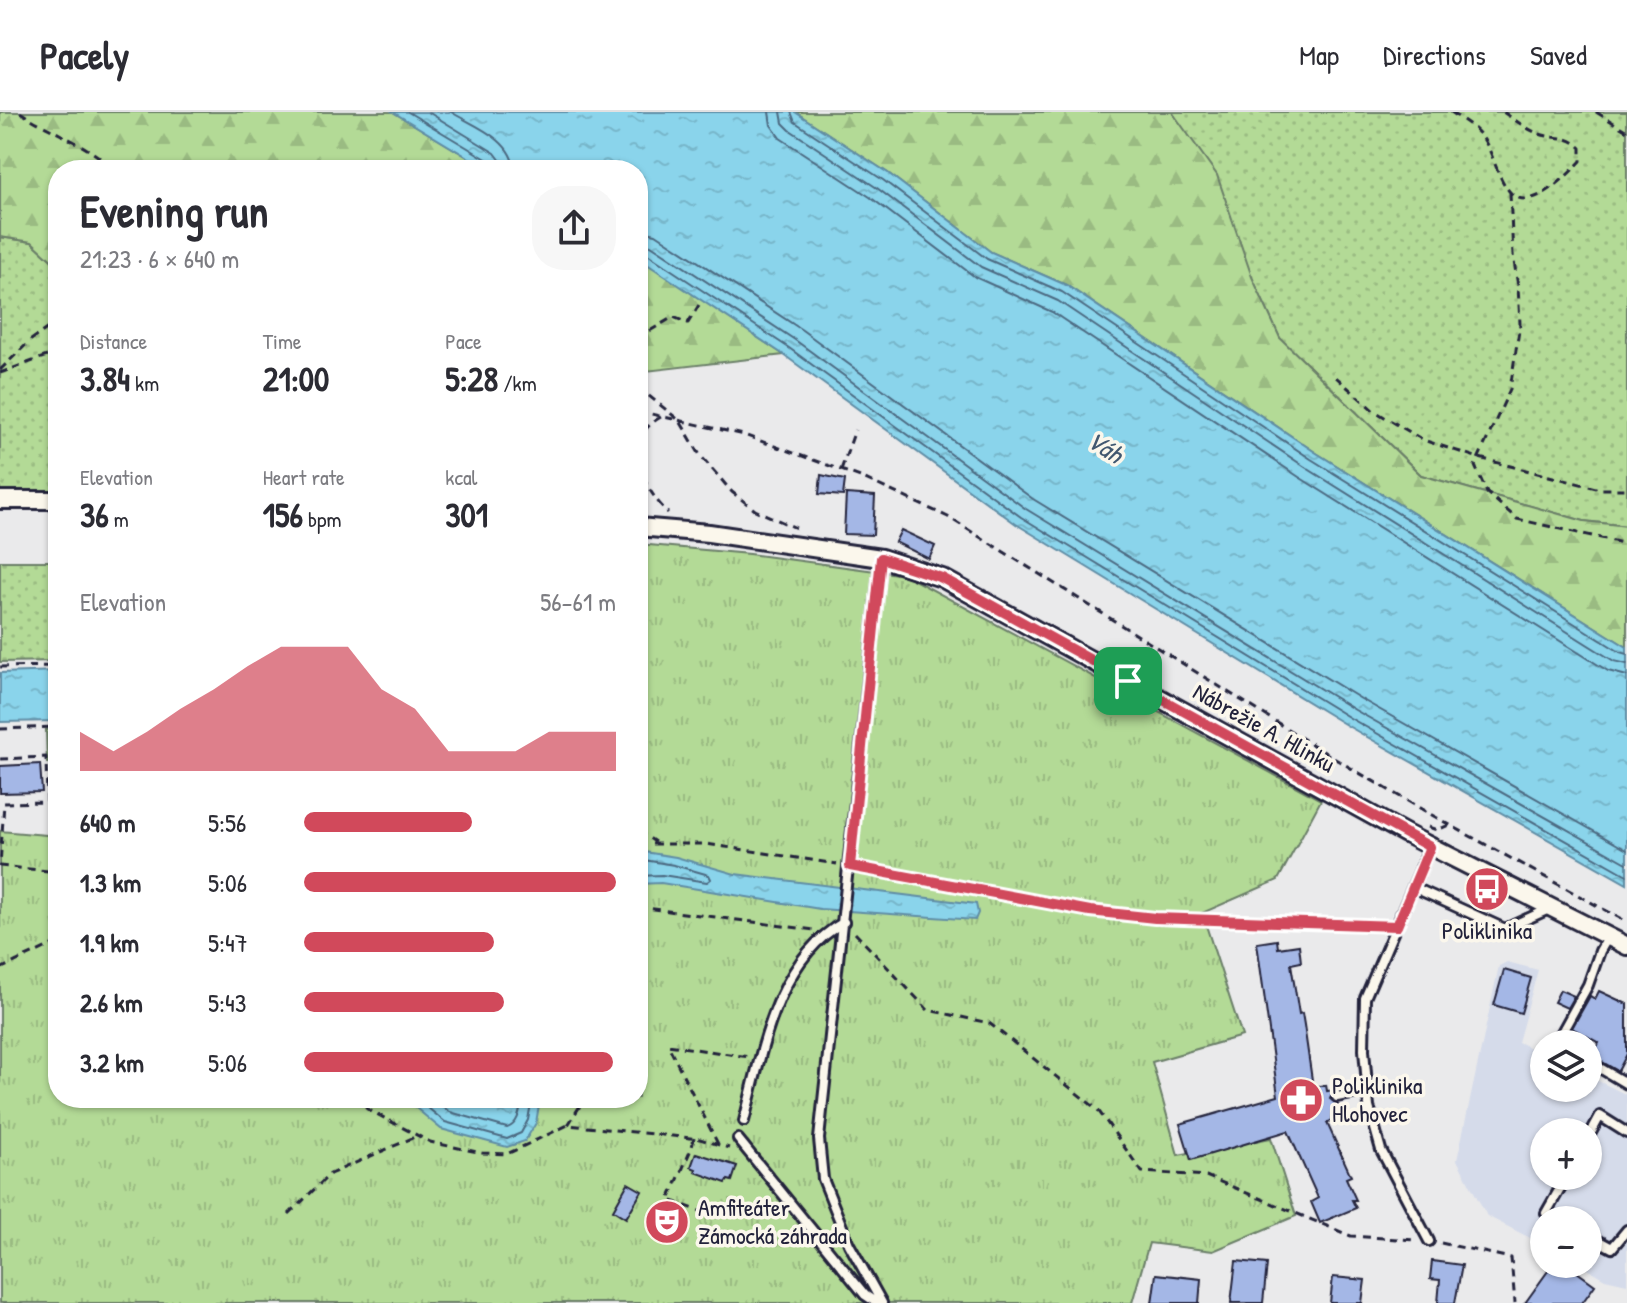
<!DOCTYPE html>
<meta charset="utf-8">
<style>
:root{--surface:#fff;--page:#f7f7f7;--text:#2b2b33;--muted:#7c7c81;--line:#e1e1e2;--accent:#d1495b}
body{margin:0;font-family:"Patrick Hand",sans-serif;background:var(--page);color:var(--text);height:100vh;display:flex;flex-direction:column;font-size:30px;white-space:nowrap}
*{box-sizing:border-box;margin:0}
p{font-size:26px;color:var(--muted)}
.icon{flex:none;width:44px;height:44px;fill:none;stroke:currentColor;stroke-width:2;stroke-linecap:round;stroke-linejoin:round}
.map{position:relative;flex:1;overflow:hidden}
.side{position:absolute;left:48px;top:48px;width:600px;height:948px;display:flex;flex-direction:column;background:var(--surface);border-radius:32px;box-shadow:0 2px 6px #0004}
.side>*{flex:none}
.controls{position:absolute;left:1530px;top:918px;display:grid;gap:16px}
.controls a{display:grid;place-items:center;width:72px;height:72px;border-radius:50%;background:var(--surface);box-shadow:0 2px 6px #0004;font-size:40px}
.pin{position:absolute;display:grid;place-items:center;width:68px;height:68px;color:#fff;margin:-34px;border-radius:16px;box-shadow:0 4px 12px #0006}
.round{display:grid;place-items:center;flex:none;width:84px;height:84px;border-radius:32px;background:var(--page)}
.overview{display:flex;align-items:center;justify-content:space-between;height:136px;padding:0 32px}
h1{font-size:44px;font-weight:800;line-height:60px}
.figures{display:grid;grid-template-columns:repeat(3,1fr);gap:12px;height:136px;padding:8px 32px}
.figures div{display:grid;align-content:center}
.figures b{font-size:34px;font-weight:800}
.figures small{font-size:22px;font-weight:400}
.figures p{font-size:22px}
.chart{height:224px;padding:16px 32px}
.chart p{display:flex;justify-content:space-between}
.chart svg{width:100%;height:144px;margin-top:8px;fill:var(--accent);opacity:.7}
ul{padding:0 32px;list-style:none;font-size:26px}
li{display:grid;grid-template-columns:128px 96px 1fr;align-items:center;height:60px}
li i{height:20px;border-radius:10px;background:var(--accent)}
header{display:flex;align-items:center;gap:48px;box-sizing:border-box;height:112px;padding:0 40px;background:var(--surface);border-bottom:2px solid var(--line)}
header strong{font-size:38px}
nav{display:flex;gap:44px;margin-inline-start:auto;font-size:28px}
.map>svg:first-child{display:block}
.built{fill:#d5dbea;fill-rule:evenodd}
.grass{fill:url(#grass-dots);stroke:#6a7e68;stroke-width:2}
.forest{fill:url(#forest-firs);stroke:#6a7e68;stroke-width:2}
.park{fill:url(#park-tufts);stroke:#6a7e68;stroke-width:2}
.water{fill:url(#water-ripples);stroke:#608da5;stroke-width:2}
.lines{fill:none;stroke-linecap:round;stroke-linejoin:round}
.shore{stroke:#4c6981;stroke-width:2}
.building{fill:#a4b7e6;stroke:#22223b;stroke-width:2}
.lane-casing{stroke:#22223b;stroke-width:14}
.street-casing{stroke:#22223b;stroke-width:22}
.path{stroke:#22223b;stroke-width:3;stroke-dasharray:8 6;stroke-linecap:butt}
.lane{stroke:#fbf7ec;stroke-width:8}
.street{stroke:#fbf7ec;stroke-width:16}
.route-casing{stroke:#fff;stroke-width:16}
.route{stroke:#d1495b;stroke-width:10}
.labels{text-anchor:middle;stroke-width:7;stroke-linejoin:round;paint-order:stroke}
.street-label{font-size:24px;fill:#22223b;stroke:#fbf7ec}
.poi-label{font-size:24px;fill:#22223b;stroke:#fbf7ec;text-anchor:start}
.water-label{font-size:26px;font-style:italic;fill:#415770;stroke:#fbf7ec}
</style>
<header>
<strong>Pacely</strong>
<nav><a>Map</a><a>Directions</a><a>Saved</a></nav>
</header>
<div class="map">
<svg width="1627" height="1191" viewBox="0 0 1627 1191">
<defs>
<pattern id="grass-dots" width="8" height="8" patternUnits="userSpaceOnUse" patternTransform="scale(2)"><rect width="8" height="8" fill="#b3da96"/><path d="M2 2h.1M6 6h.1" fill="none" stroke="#9abb82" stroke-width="1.8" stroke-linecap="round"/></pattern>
<pattern id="forest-firs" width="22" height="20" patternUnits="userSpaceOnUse" patternTransform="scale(2)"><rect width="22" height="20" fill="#b3da96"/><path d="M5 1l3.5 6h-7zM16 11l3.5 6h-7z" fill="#9abb82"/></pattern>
<pattern id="park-tufts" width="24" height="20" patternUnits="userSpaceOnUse" patternTransform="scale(2)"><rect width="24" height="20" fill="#b3da96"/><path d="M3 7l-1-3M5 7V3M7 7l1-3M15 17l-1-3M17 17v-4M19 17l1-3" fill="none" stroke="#9abb82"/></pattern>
<pattern id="water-ripples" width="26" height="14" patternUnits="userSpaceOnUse" patternTransform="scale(2)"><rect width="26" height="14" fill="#8ad4eb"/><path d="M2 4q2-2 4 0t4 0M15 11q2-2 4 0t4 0" fill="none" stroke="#77b6ca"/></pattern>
</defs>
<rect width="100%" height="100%" fill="#eaeaeb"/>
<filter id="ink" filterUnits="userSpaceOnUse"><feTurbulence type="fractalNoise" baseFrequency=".0125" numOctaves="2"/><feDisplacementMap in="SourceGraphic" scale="16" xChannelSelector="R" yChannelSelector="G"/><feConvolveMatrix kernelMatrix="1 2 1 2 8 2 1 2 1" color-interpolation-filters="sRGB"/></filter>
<g filter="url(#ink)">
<path class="built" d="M1507 850 1538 858 1518 930 1544 943V976H1588V964L1627 983V1172L1605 1167 1579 1152H1588V1108H1544V1133L1487 1104 1457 1048 1499 854ZM1544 1020H1588V1064H1544Z"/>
<path class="grass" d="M1172 0H1627V414L1584 409 1421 363 1280 226 1184 18Z
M0 125 32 130 58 154V378L0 379Z
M0 449H58V549L0 550Z
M58 617V651H47L46 618Z"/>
<path class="forest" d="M0 0H393L489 58H58V154L32 130 0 125Z
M795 0H1172L1217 63 1252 165 1280 226 1421 363 1584 409 1627 414V535L1315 340 1066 173 991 140 888 61Z
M638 146 641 147 784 243 638 260Z"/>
<path class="park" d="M638 432 749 442 905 463 1321 688 1278 768 1202 801 1242 924 1152 950 1178 1043 1271 1026 1296 1104 1213 1139 1149 1131 1132 1191H0V719L58 724V986H638Z"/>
<path class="water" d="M393 0H795L888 61 991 140 1066 173 1315 340 1627 535V772L1346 613 1016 412 784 243 638 146V58H489Z
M58 559V609L0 610V561Z
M638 739 676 745 735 762 976 792 978 801 975 808 820 797 661 771 638 772Z
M404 986H540V987L536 1011 525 1029 507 1035 441 1017Z"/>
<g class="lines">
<path class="shore" d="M408 0 488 48 492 58
M428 0 495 41 501 49 502 58
M451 0C474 14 513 27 514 58
M769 0 771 13 780 26 870 85 975 165 1052 200 1299 365 1608 559 1627 564
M781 0 783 11 790 18 877 76 981 155 1058 189 1305 355 1614 549 1627 552
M791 0 795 10 883 68 987 147 1062 180 1311 347 1620 540 1627 542
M638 118 656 122 802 218 1033 387 1361 587 1627 738
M638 130 651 133 795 228 1026 397 1355 598 1627 751
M638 140 646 141 789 236 1021 405 1350 606 1627 763
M638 747 674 753 709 763 711 767 707 770 662 763 638 764
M416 986 445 1010 507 1027 521 1021 528 1008 532 986
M431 986 450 1000 507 1016C519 1012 520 998 522 986"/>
</g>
<path class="building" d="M821 363 845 368 843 384 819 382Z
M846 382 875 384 873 423 844 422Z
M901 418 935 434 929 447 895 430Z
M40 652 42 680 0 681V654Z
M1277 828 1278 836 1299 833 1301 850 1291 852 1299 902 1302 901 1304 913 1313 975 1326 973 1327 979 1334 978 1330 987 1338 993 1333 996 1332 1008 1327 1011 1351 1064 1346 1066 1356 1088H1352L1356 1096 1320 1111 1311 1090 1318 1086 1288 1019 1191 1048 1180 1012 1278 984 1257 831Z
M1504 858 1531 866 1521 901 1494 893Z
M1560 878 1574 884 1567 896 1554 890Z
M1599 879 1627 892V942L1618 959 1592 944 1599 931 1572 916 1590 884 1595 887Z
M696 1041 737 1054 732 1069 728 1068 726 1071 695 1060 696 1057 691 1055Z
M628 1071 642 1079 626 1106 613 1098Z
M1236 1149 1267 1152 1263 1191H1231Z
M1432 1149 1462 1153 1455 1191H1438L1440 1168 1430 1167Z
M1553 1152H1566L1595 1173 1582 1191H1525Z
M1156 1162 1201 1167 1199 1191H1152Z
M1333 1165 1365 1168 1362 1191H1330Z"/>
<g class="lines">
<g class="lane-casing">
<path id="lane" d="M881 446 819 1027 823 1067 849 1132 882 1191
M1413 775 1505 817 1551 796
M1558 932 1556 931 1588 873 1600 839 1608 825
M1588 949 1627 972
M1337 985 1367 979
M744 1009C762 940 776 848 844 810
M1588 1026 1600 1004 1627 1021
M738 1027 865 1183 877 1191
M1559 1108 1546 1101 1567 1064
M1588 1123 1612 1136 1627 1118
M1429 1129 1381 1038 1369 995 1364 938 1365 886 1430 735"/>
</g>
<g class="street-casing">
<path id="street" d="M0 388H58
M638 415 709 421 881 446 942 466 1406 722 1627 834"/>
</g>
<path class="path" d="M20 0C50 20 89 32 114 58
M1451 0C1464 9 1476 15 1484 28 1494 44 1497 64 1509 79 1529 104 1567 64 1581 49V36C1568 22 1553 28 1537 21 1525 16 1514 7 1503 0
M1596 0 1627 19
M1510 81 1513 143 1518 174 1520 212 1510 277 1475 354 1487 381 1517 407 1627 432
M638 226 673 205 688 211 702 188
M0 258 31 228 58 209
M0 261 58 240
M1336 265 1373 298 1423 328 1479 346 1600 377H1627
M638 275 680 309 700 343 732 380 755 398 796 416
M638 299 744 323 863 366 948 405 1337 648 1430 702 1627 810
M661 305C619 327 642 375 668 401
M841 358 855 318
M0 555 58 554
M0 617 58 615
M0 647 46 645 47 690 4 691 0 754 58 760
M1428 715 1437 718 1449 713
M638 719 655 730
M638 732H706L837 752
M860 756 1090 799 1155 806 1384 813
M638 795 814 818
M855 821 928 898 989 911 1098 998 1142 1060 1206 1064 1351 1124 1414 1128
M0 857 58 830
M355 986 367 997 430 1030 482 1041 507 1042 568 1013 700 1027 729 1036
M568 1013 585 986
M694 1026 692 1035 669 1088 720 1106
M718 1032 668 933 749 945
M289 1102 330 1062 417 1024
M1441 1131 1511 1146 1515 1191"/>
<use href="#lane" class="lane"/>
<use href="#street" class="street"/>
</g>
</g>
<g class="lines" filter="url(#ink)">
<g class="route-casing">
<path id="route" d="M881 446 942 466 1430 735 1397 814 1155 806 1090 799 850 754Z"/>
</g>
<use href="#route" class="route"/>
</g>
<defs>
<g id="bus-disc" transform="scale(2.3)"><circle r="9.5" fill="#d1495b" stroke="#fbf7ec"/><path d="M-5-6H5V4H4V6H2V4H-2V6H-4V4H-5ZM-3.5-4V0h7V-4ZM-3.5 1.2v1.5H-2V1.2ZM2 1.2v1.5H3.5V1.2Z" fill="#fff"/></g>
<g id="pharmacy-disc" transform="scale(2.3)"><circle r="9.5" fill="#d1495b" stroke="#fbf7ec"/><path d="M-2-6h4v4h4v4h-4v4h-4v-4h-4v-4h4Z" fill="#fff"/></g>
<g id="theatre-disc" transform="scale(2.3)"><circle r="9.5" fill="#d1495b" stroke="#fbf7ec"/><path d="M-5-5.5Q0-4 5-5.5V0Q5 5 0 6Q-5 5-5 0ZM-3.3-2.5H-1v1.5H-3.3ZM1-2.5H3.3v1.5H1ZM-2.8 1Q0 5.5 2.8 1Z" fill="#fff"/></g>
</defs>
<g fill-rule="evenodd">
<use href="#bus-disc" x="1487" y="777"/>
<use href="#pharmacy-disc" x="1301" y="988"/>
<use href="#theatre-disc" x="667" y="1110"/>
</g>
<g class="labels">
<g class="street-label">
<text transform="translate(1264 616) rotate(29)" y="8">Nábrežie A. Hlinku</text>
</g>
<g class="poi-label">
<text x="1487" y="827" text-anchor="middle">Poliklinika</text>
<text x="1332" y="982">Poliklinika<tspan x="1332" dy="28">Hlohovec</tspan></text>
<text x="698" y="1104">Amfiteáter<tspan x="698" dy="28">Zámocká záhrada</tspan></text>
</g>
<g class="water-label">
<text transform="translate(1105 335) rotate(33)" y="9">Váh</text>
</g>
</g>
</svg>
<div class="controls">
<a><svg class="icon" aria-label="layers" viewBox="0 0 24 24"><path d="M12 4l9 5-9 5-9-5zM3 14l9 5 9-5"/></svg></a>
<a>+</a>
<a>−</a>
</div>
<div class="pin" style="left:1128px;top:569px;background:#1e9e55"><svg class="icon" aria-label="arrive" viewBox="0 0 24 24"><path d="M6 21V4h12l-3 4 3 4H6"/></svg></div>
<section class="side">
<div class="overview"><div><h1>Evening run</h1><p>21:23 · 6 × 640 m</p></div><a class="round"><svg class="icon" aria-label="share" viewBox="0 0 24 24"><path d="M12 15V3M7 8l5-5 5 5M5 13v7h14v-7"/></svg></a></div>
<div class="figures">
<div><p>Distance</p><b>3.84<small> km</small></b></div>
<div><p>Time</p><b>21:00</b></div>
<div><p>Pace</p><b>5:28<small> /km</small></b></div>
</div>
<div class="figures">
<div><p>Elevation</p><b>36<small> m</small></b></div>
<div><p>Heart rate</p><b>156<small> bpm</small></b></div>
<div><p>kcal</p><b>301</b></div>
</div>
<div class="chart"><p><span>Elevation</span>56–61 m</p>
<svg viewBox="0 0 160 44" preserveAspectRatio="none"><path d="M0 44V32L10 38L20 32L30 25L40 19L50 12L60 6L70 6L80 6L90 19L100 25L110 38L120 38L130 38L140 32L150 32L160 32V44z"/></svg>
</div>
<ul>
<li><b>640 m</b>5:56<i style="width:54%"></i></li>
<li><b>1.3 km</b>5:06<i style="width:100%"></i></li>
<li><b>1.9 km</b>5:47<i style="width:61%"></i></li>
<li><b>2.6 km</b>5:43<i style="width:64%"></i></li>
<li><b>3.2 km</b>5:06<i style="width:99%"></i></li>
</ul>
</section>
</div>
